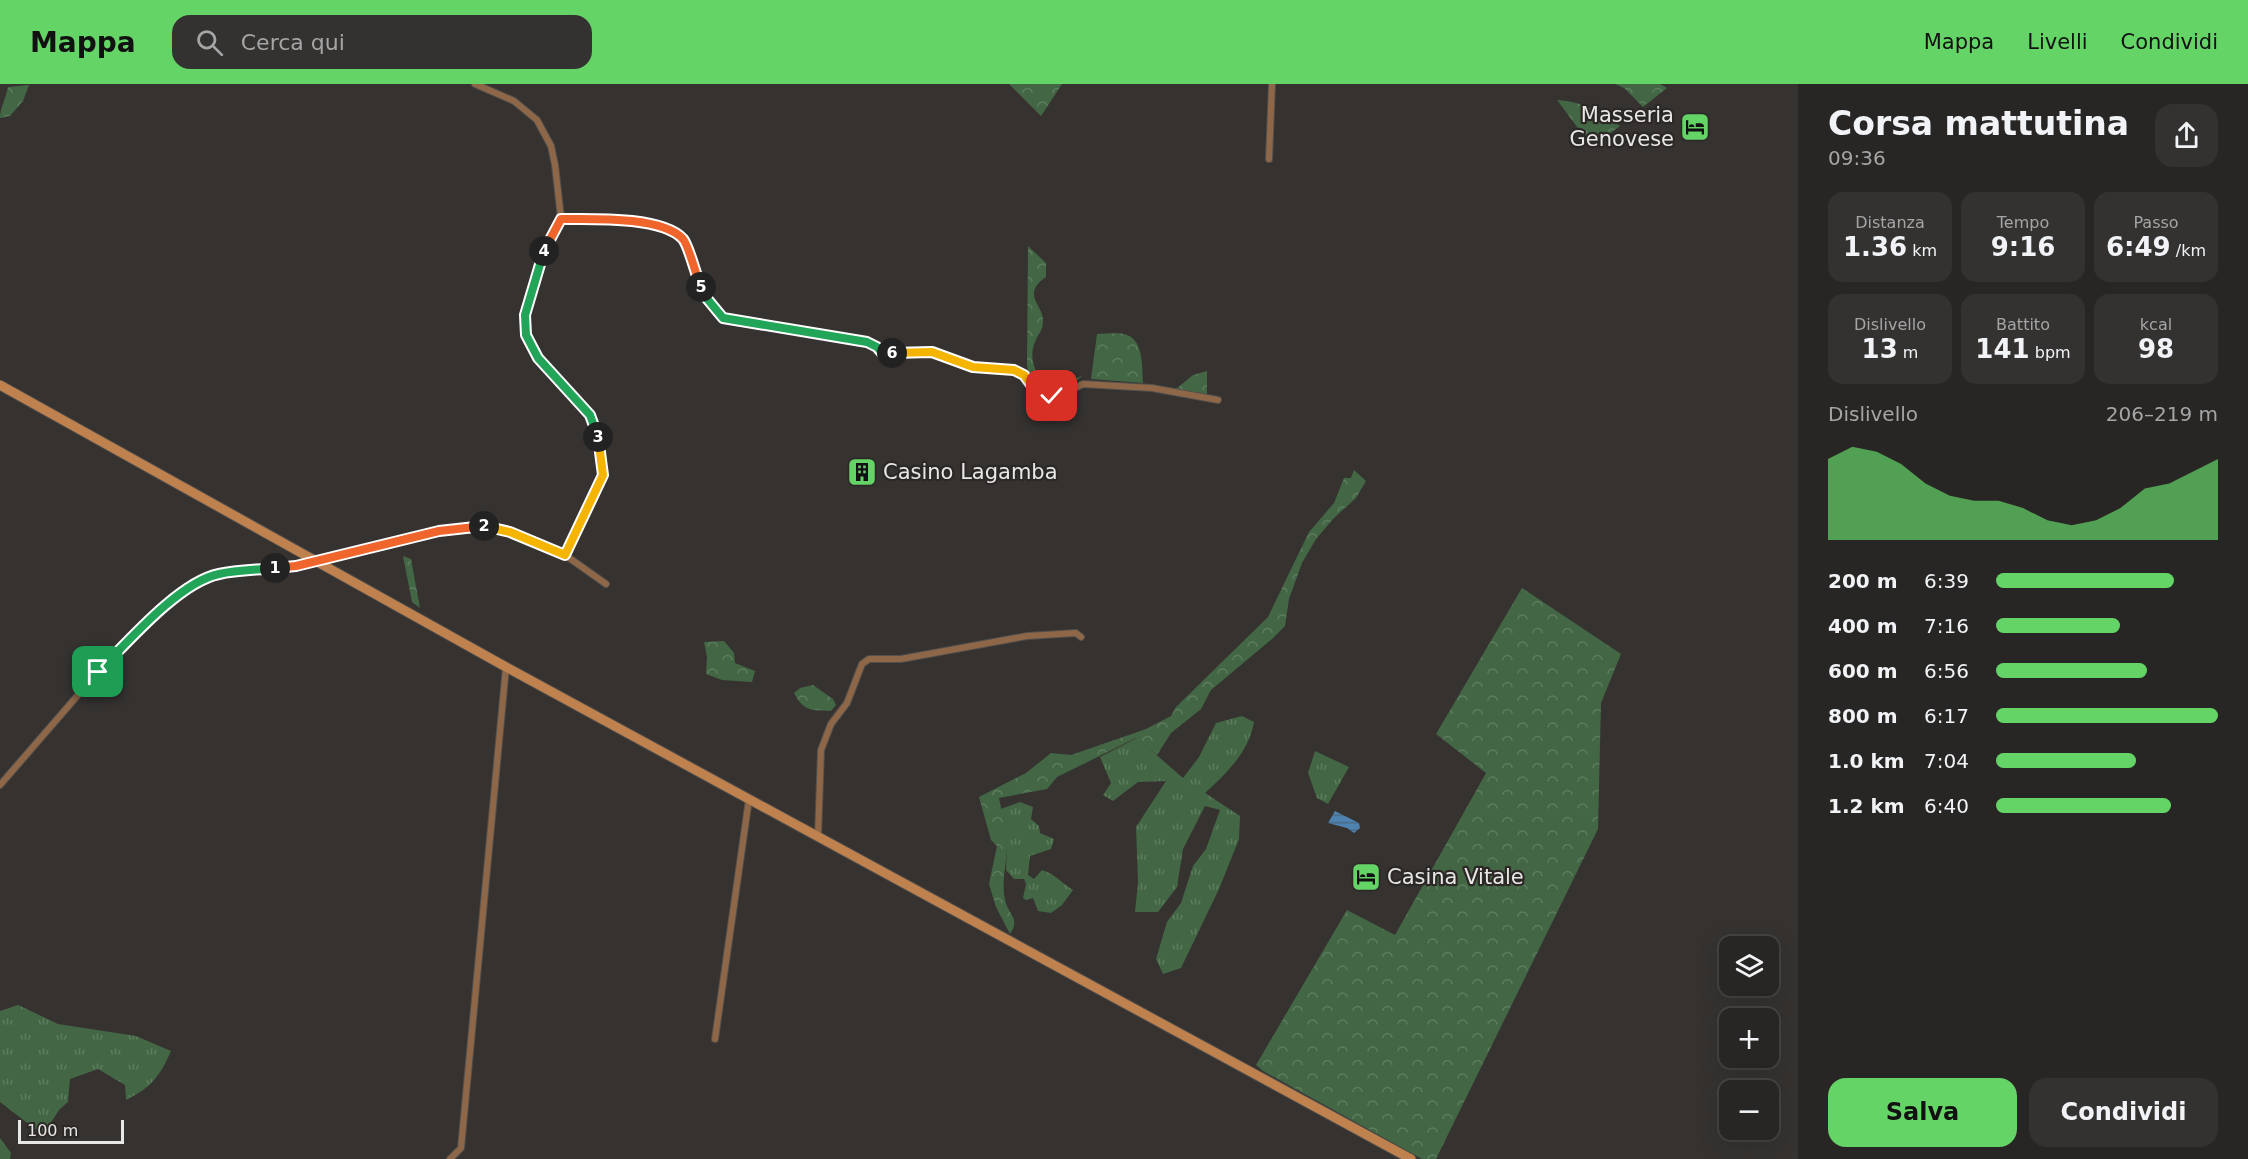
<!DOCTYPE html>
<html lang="it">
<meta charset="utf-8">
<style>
:root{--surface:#282624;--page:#343231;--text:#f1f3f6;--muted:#a5a5a6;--line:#444341;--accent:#65d467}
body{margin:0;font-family:"DejaVu Sans",sans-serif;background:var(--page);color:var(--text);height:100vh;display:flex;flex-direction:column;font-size:22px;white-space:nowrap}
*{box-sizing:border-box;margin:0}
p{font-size:20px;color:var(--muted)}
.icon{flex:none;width:33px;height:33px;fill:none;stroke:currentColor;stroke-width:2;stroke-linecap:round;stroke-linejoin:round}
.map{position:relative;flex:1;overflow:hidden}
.side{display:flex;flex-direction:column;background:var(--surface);width:450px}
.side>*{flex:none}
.fabs{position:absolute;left:1719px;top:852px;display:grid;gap:12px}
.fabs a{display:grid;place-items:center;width:60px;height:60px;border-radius:12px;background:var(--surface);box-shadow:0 6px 24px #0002,0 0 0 2px var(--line);font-size:30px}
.scale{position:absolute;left:18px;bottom:15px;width:106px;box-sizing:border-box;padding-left:6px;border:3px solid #e9e7e6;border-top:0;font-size:16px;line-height:21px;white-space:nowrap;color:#e9e7e6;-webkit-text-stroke:4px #2b2826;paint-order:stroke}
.pin{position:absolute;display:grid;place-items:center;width:51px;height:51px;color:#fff;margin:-26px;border-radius:12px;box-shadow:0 3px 9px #0006}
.km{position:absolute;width:30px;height:30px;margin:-15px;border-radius:50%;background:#222;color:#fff;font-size:16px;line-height:30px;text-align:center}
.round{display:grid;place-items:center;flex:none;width:63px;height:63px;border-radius:18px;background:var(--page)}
.summary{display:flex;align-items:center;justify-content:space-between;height:102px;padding:0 30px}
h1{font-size:33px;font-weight:600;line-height:45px}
.metrics{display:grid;grid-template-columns:repeat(3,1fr);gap:9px;height:102px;padding:6px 30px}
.metrics div{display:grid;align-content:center;border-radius:15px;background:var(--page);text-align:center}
.metrics b{font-size:26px;font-weight:600}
.metrics small{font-size:16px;font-weight:400}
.metrics p{font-size:16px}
.chart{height:168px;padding:12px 30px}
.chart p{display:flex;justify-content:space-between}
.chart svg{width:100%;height:108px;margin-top:6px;fill:var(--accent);opacity:.7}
.cta{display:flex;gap:12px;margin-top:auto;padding:12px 30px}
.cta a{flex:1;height:69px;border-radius:18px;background:var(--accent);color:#111;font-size:24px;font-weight:600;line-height:69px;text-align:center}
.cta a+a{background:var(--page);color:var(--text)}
ul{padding:0 30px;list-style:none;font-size:20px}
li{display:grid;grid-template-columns:96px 72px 1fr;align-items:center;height:45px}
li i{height:15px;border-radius:8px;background:var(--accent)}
header{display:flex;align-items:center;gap:36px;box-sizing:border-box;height:84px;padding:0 30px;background:var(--accent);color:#111}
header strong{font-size:28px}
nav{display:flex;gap:33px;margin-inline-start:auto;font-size:21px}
.search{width:420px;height:54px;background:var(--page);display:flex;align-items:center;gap:15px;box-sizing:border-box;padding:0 21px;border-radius:18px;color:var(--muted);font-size:22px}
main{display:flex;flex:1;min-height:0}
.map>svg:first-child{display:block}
.grass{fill:url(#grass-tufts)}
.forest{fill:url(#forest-crowns)}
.water{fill:url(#water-rules)}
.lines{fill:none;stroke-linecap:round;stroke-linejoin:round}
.street-casing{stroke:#524f4d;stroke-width:8}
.secondary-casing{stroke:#524f4d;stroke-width:11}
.street{stroke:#8d6747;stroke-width:6}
.secondary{stroke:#bf824e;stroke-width:9}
.split-1-casing{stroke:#fff;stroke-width:12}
.split-2-casing{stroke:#fff;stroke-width:12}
.split-3-casing{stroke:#fff;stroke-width:12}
.split-4-casing{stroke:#fff;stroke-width:12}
.split-5-casing{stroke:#fff;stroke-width:12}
.split-6-casing{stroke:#fff;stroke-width:12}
.split-7-casing{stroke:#fff;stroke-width:12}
.split-1{stroke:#22a559;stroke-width:8}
.split-2{stroke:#f0652b;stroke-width:8}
.split-3{stroke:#f5b400;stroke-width:8}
.split-4{stroke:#22a559;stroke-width:8}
.split-5{stroke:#f0652b;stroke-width:8}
.split-6{stroke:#22a559;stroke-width:8}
.split-7{stroke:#f5b400;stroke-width:8}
.labels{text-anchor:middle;stroke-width:4.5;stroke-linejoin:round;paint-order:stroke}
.poi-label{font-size:21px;fill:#e9e7e6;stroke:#2b2826;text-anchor:start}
</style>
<header>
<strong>Mappa</strong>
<div class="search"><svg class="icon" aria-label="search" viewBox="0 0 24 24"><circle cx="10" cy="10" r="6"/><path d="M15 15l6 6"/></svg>Cerca qui</div>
<nav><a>Mappa</a><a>Livelli</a><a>Condividi</a></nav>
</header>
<main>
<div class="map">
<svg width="1798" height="1075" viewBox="0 0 1798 1075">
<defs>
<pattern id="grass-tufts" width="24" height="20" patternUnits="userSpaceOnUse" patternTransform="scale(1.5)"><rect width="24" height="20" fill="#436744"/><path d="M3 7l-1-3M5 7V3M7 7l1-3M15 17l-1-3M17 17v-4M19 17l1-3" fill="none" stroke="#5e7d5f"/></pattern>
<pattern id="forest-crowns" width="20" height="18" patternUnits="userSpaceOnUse" patternTransform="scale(1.5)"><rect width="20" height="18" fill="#436744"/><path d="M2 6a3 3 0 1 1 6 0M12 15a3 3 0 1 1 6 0" fill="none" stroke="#5e7d5f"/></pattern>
<pattern id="water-rules" width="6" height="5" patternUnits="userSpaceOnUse" patternTransform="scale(1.5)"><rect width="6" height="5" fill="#4e82b0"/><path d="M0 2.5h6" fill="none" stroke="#4b6a85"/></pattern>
</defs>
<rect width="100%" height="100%" fill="#353230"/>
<path class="grass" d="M1242 632 1254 638C1249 668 1226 690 1205 709L1240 732 1239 755 1219 805 1181 884 1163 890 1156 875 1167 838 1181 819 1193 782 1206 765 1220 726 1205 722 1183 765 1177 803 1158 828H1135L1138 799 1136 743 1166 697 1138 698 1113 717 1103 711 1111 699 1100 673 1137 654 1183 694 1199 673 1216 639Z
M1315 667 1349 683 1328 720 1317 714 1308 689Z
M1020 718 1033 723 1031 735 1039 742 1040 749 1054 755 1051 765 1030 772 1028 791 1034 795 1042 786C1055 790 1062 799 1073 806L1062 821 1051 829 1038 827 1033 814 1026 816 1023 814 1026 800 1024 795H1014L1006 786 1007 757 1001 725Z
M18 921 58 940 136 952 171 967C160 992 152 1003 126 1016L125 1001 98 985 70 995 68 1018 59 1026 43 1051 0 1018V927Z
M0 1054 11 1069 10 1075H0Z"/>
<path class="forest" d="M1009 0H1062L1041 32Z
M1615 0H1660L1667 4 1643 23 1624 4Z
M29 1 23 17 10 32 0 34C0 24 6 14 8 3Z
M1557 16C1584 18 1597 26 1620 42L1592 63Z
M1028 162 1046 179V193C1020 211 1044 221 1043 237 1043 248 1038 249 1035 258 1028 274 1036 289 1044 302L1057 304 1083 291C1071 302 1058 310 1042 307L1029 293 1027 280Z
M1097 250C1105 250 1119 248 1127 251 1144 257 1142 285 1143 299L1091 295Z
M1207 287V311L1176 305 1193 291Z
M1354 386 1366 397 1356 414 1334 434 1316 455 1302 479 1289 515 1285 542 1272 555 1211 606 1201 625 1171 649 1157 671 1136 654 1057 693 1047 705 999 714C1002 729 1007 745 1007 760 1007 779 1001 798 1005 816 1008 830 1021 835 1010 850L996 823 989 800 997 762 991 756 979 713 1026 689 1051 669 1071 671 1146 645 1171 632 1176 623 1268 533 1309 448 1334 419 1344 394H1351Z
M403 472 411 475 420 524 412 518Z
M1522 504 1621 570 1601 619 1598 745 1436 1075H1422L1263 987 1256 981 1347 826 1395 851 1486 689 1436 650Z
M724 557 734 569 735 579 755 587 752 598 722 596 706 590 707 573 704 558Z
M813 601 833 615 836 621 831 627C812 626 804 628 794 609L800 604Z"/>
<path class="water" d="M1335 727 1359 739 1360 744 1354 749 1347 744 1328 739Z"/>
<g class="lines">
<g class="street-casing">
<path id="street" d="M475 0 514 17 537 36 551 62 555 81 561 134 540 173 525 231 526 251 538 275 590 331 597 347 603 391 565 471
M1269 75 1272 0
M561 134C587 135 654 134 674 148 687 157 688 169 692 183 698 203 711 230 731 237L867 258 877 263 883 270 932 268 973 283 1014 286 1024 291 1037 309 1052 312 1067 308 1083 300 1152 304 1218 316
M0 701 98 588 165 521 185 506 217 490 296 482 439 447 489 441 510 448 565 471 606 500
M818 753 821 666 831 640 847 619 862 580 869 575H901L1027 552 1076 549 1081 553
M715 955 749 715
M450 1075 461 1064 506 583"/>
</g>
<g class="secondary-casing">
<path id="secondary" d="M0 301 506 583 1411 1075"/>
</g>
<use href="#street" class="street"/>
<use href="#secondary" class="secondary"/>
</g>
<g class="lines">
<g class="split-1-casing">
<path id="split-1" d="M98 588C127 559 179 498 219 490 237 486 257 486 275 484"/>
</g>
<g class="split-2-casing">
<path id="split-2" d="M275 484 296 482 439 447 484 442"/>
</g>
<g class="split-3-casing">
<path id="split-3" d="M484 442 510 448 565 471 603 391 598 353"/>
</g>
<g class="split-4-casing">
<path id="split-4" d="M544 167 525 231 526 251 538 274 590 331 598 353"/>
</g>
<g class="split-5-casing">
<path id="split-5" d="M544 167 561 135C591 135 662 132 683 155 689 162 696 192 701 203"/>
</g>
<g class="split-6-casing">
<path id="split-6" d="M701 203 704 211 723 234 867 258 877 263 883 270 892 269"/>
</g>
<g class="split-7-casing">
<path id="split-7" d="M892 269 932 268 973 283 1014 286 1024 291 1037 309 1052 312"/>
</g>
<use href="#split-1" class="split-1"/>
<use href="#split-2" class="split-2"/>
<use href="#split-3" class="split-3"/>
<use href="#split-4" class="split-4"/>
<use href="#split-5" class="split-5"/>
<use href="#split-6" class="split-6"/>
<use href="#split-7" class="split-7"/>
</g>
<defs>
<g id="hotel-square" transform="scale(1.5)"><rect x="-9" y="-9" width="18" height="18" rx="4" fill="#65d467" stroke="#2b2826"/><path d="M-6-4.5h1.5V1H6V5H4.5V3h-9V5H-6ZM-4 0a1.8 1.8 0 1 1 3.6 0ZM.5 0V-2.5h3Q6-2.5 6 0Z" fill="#111"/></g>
<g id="building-square" transform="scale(1.5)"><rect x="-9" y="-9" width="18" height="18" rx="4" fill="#65d467" stroke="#2b2826"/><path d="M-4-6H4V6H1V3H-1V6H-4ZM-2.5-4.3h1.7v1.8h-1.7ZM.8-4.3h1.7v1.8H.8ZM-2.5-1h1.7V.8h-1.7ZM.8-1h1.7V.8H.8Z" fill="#111"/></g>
</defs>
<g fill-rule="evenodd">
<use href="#hotel-square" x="1695" y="43"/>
<use href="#building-square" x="862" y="388"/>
<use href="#hotel-square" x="1366" y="793"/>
</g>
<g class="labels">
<g class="poi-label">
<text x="1674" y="38" text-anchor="end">Masseria<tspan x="1674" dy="24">Genovese</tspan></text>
<text x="883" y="395">Casino Lagamba</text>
<text x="1387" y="800">Casina Vitale</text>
</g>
</g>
</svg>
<div class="fabs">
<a><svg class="icon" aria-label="layers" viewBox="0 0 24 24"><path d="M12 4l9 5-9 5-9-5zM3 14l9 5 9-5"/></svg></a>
<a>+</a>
<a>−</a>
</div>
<div class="scale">100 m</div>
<div class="pin" style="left:98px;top:588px;background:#1e9e55"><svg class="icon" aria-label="arrive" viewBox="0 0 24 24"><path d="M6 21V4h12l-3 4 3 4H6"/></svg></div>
<div class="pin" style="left:1052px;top:312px;background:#d93025"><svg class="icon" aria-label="check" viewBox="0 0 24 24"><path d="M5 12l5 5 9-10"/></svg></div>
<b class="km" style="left:275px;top:484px">1</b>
<b class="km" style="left:484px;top:442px">2</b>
<b class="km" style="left:598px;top:353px">3</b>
<b class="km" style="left:544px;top:167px">4</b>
<b class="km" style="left:701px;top:203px">5</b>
<b class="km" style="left:892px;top:269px">6</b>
</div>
<section class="side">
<div class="summary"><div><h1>Corsa mattutina</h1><p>09:36</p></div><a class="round"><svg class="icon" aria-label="share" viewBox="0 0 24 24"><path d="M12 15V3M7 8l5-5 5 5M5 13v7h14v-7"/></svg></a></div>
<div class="metrics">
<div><p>Distanza</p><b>1.36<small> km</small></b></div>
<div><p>Tempo</p><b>9:16</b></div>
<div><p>Passo</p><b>6:49<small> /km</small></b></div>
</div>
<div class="metrics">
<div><p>Dislivello</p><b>13<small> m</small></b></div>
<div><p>Battito</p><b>141<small> bpm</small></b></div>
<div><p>kcal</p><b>98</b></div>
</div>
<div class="chart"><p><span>Dislivello</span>206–219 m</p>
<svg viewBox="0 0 160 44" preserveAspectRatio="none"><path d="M0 44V11L10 6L20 8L30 13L40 21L50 26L60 28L70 28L80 31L90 36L100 38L110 36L120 31L130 23L140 21L150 16L160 11V44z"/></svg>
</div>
<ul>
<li><b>200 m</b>6:39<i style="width:80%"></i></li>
<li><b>400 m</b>7:16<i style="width:56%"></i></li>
<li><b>600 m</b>6:56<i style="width:68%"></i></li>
<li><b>800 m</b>6:17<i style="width:100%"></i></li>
<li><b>1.0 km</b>7:04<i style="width:63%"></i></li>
<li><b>1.2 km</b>6:40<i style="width:79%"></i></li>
</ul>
<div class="cta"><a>Salva</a><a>Condividi</a></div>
</section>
</main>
